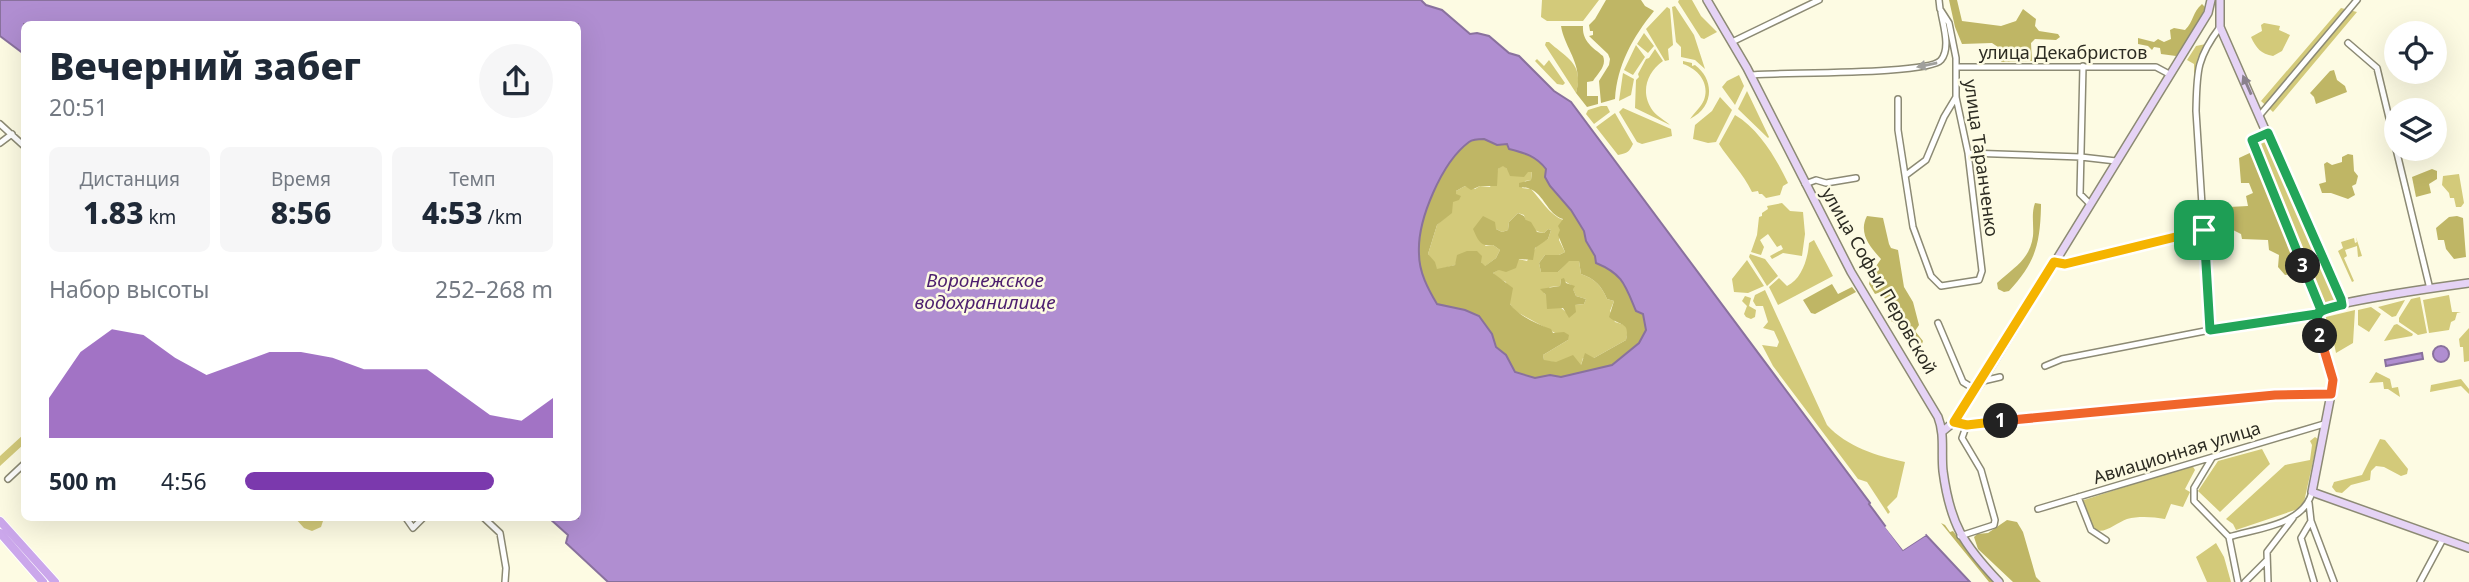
<!DOCTYPE html>
<html lang="ru">
<meta charset="utf-8">
<style>
:root{--surface:#fff;--page:#f6f6f7;--text:#1f2937;--muted:#747a83;--accent:#7b39ad}
body{margin:0;font-family:"Noto Sans",sans-serif;background:var(--page);color:var(--text);height:100vh;display:flex;flex-direction:column;font-size:26px;white-space:nowrap}
*{box-sizing:border-box;margin:0}
p{font-size:23px;color:var(--muted)}
.icon{flex:none;width:38px;height:38px;fill:none;stroke:currentColor;stroke-width:2;stroke-linecap:round;stroke-linejoin:round}
.map{position:relative;flex:1;overflow:hidden}
.panel{position:absolute;left:21px;top:21px;width:560px;height:500px;display:flex;flex-direction:column;background:var(--surface);border-radius:10px;box-shadow:0 7px 28px #0002}
.panel>*{flex:none}
.buttons{position:absolute;left:2384px;top:21px;display:grid;gap:14px}
.buttons a{display:grid;place-items:center;width:63px;height:63px;border-radius:50%;background:var(--surface);box-shadow:0 7px 28px #0002;font-size:35px}
.pin{position:absolute;display:grid;place-items:center;width:60px;height:60px;color:#fff;margin:-30px;border-radius:14px;box-shadow:0 4px 10px #0006}
.km{position:absolute;width:35px;height:35px;margin:-18px;border-radius:50%;background:#222;color:#fff;font-size:19px;line-height:35px;text-align:center}
.round{display:grid;place-items:center;flex:none;width:74px;height:74px;border-radius:37px;background:var(--page)}
.head{display:flex;align-items:center;justify-content:space-between;height:119px;padding:0 28px}
h1{font-size:38px;font-weight:800;line-height:52px}
.metrics{display:grid;grid-template-columns:repeat(3,1fr);gap:10px;height:119px;padding:7px 28px}
.metrics div{display:grid;align-content:center;border-radius:10px;background:var(--page);text-align:center}
.metrics b{font-size:30px;font-weight:800}
.metrics small{font-size:19px;font-weight:400}
.metrics p{font-size:19px}
.chart{height:196px;padding:14px 28px}
.chart p{display:flex;justify-content:space-between}
.chart svg{width:100%;height:126px;margin-top:7px;fill:var(--accent);opacity:.7}
ul{padding:0 28px;list-style:none;font-size:23px}
li{display:grid;grid-template-columns:112px 84px 1fr;align-items:center;height:52px}
li i{height:18px;border-radius:9px;background:var(--accent)}
.map>svg:first-child{display:block}
.green{fill:#d3ca7a;fill-rule:evenodd}
.forest{fill:#bfb665;fill-rule:evenodd}
.water{fill:#b08ed1;stroke:#89719d;stroke-width:2;fill-rule:evenodd}
.pier{fill:#fdfbe3}
.lines{fill:none;stroke-linecap:round;stroke-linejoin:round}
.street-casing{stroke:#8c8a74;stroke-width:8}
.secondary-casing{stroke:#8c8a74;stroke-width:10}
.primary-casing{stroke:#fff;stroke-width:10}
.street{stroke:#fff;stroke-width:5}
.secondary{stroke:#e5d3f5;stroke-width:7}
.primary{stroke:#cba7eb;stroke-width:8}
.oneway{fill:#a0a09c}
.oneway2{fill:#89808c}
.split-1-casing{stroke:#fff;stroke-width:14}
.split-2-casing{stroke:#fff;stroke-width:14}
.split-3-casing{stroke:#fff;stroke-width:14}
.split-4-casing{stroke:#fff;stroke-width:14}
.split-1{stroke:#f5b400;stroke-width:9}
.split-2{stroke:#f0652b;stroke-width:9}
.split-3{stroke:#22a559;stroke-width:9}
.split-4{stroke:#22a559;stroke-width:9}
.labels{text-anchor:middle;stroke-width:5;stroke-linejoin:round;paint-order:stroke}
.street-label{font-size:18px;fill:#2d2c23;stroke:#fdfbe3}
.water-label{font-size:19px;font-style:italic;fill:#4d1f6e;stroke:#fdfbe3}
</style>
<div class="map">
<svg width="2469" height="582" viewBox="0 0 2469 582">
<rect width="100%" height="100%" fill="#fdfbe3"/>
<path class="green" d="M1542 0H1599L1583 21H1547L1541 17Z
M1679 0H1692L1701 16 1717 32 1704 39 1701 38 1678 2Z
M1675 6 1694 35 1705 69 1695 60 1681 57V47L1676 42 1672 7Z
M1667 7 1670 9 1673 45 1668 49 1669 60 1665 61 1646 29Z
M2341 8 2357 12 2273 112 2261 101Z
M2264 23 2280 26 2279 30 2290 35 2282 51 2273 56C2261 54 2256 48 2251 37L2262 31 2261 25Z
M1644 33 1654 46 1648 53 1637 44Z
M1546 42H1549C1568 59 1584 64 1576 93L1545 45Z
M2206 44 2202 49 2194 76V64L2187 60 2196 46Z
M1636 45 1645 57 1633 75 1624 70Z
M1655 49 1663 61C1646 73 1640 94 1653 111 1658 117 1666 121 1670 125L1635 108 1636 80 1639 77 1638 74 1646 59 1649 58Z
M1537 59 1544 66 1549 60 1565 83 1563 85 1557 84 1535 61Z
M1683 61 1692 63V66L1695 65C1715 80 1714 107 1690 119 1695 112 1701 107 1704 100 1710 83 1698 69 1683 64Z
M1623 73 1634 79 1631 95 1619 101Z
M1739 75 1744 86 1735 105 1722 87 1727 81Z
M1747 91 1769 137 1768 138 1738 109Z
M1720 97 1732 110 1716 142 1708 143 1693 139 1695 125 1712 111Z
M1601 106H1607L1610 112 1594 124 1586 114 1588 110Z
M1623 108 1671 129 1672 136 1642 144 1637 142 1619 112Z
M1615 113 1633 144C1629 152 1628 153 1618 155L1596 127Z
M1735 115C1759 129 1776 158 1788 183L1783 186 1780 195 1766 198 1762 194H1759L1758 191 1752 192C1743 173 1729 160 1719 144Z
M2267 139 2338 303 2324 307 2256 144Z
M1503 165 1507 169 1532 171 1531 180 1525 181 1522 188 1531 189C1541 200 1550 215 1563 220L1559 240 1565 252 1559 255H1545L1539 263 1541 272H1558L1568 261H1579L1581 274C1595 279 1601 285 1607 299L1614 301 1610 311 1615 322 1625 325 1628 330 1626 340 1594 358H1583L1581 365 1544 361 1543 355 1568 340 1515 311 1510 304 1506 282 1497 278 1493 273 1518 259 1527 261 1538 244 1548 239 1551 230 1548 229 1544 233C1535 232 1526 225 1524 215L1518 213 1509 222 1508 230 1502 232 1496 229 1485 246 1493 245 1500 250 1496 258 1484 267 1481 262 1457 261 1455 265 1437 270 1428 254 1437 225 1448 215 1456 191 1465 186 1475 189 1480 186 1490 187 1498 169ZM1561 279 1571 285 1576 296 1586 299 1584 304 1575 305 1567 313 1544 293 1550 287 1560 286Z
M2459 174 2464 203 2461 207H2456L2454 198H2450L2449 193 2442 185 2443 176Z
M1782 203 1790 211 1803 212 1805 234 1802 256 1783 253 1772 259 1770 256 1783 249 1781 245 1777 247 1768 234 1760 240 1764 247 1761 255 1751 252 1757 235 1759 217 1762 216V213L1768 209 1767 206Z
M2356 237 2362 256 2358 257 2357 246 2345 250 2347 256 2344 258 2354 281 2352 282 2338 251 2343 248 2341 242 2354 238 2355 243 2357 242Z
M1814 240 1833 276 1778 305 1769 287 1779 278 1787 286C1802 279 1808 258 1809 243Z
M1750 254 1765 259 1778 276 1767 286 1749 257Z
M1747 260 1764 286 1748 293 1734 292 1732 279Z
M1765 290 1827 425C1847 447 1877 456 1905 462L1897 497 1887 507 1890 512 1888 514 1867 482 1858 479 1773 366 1762 345 1777 347 1779 342 1774 331 1763 328 1768 322 1763 306H1756L1753 301 1755 295Z
M2449 295 2452 312H2461L2457 313 2455 320 2451 322 2449 330 2429 333 2423 300Z
M1745 296 1751 298 1749 306 1756 310 1755 317 1751 319 1746 317 1744 314 1747 306 1742 301Z
M2420 297 2427 333 2418 335 2399 322V318L2411 299Z
M2405 300 2396 316 2392 317 2378 307Z
M2371 307 2381 314 2369 332 2358 325V310Z
M2355 310 2353 343 2336 353 2331 329 2327 327 2326 317Z
M2397 324 2413 334 2412 336 2384 341 2394 325Z
M2469 328V361L2464 362 2463 347H2460L2459 339Z
M2376 372 2390 379 2392 388 2398 387 2400 397 2388 389H2384L2383 382 2369 383Z
M2461 379 2469 389V394L2461 386 2430 392 2431 385Z
M24 434V444L0 466V456Z
M2315 437 2318 439 2304 502 2298 509 2236 530 2233 524 2226 519 2285 465 2310 460 2312 445 2310 441Z
M2380 439 2385 440 2408 469 2407 474 2401 476 2384 467 2376 466 2371 471 2370 480 2351 485 2342 493 2336 492 2332 487 2334 482 2362 475Z
M2262 449 2270 464 2220 512 2198 491 2218 461Z
M2192 465 2195 470 2185 489 2190 492 2183 507 2171 504 2165 519C2153 517 2139 516 2127 519 2118 522 2105 534 2096 530 2088 527 2084 508 2081 501Z
M295 518H324L321 527 312 531 304 528Z
M2216 543 2224 557 2231 582H2207L2196 557Z"/>
<path class="forest" d="M1606 0H1641L1645 6 1654 11C1633 37 1617 65 1615 99L1601 103 1599 81 1609 65 1610 59 1608 54 1589 36 1593 35V31H1590L1589 25 1595 19Z
M1949 0H1957L1962 21 2001 26 2016 21 2023 9 2036 19 2035 26 2039 31 2058 34 2060 37 2056 40 2035 39 2031 43 2032 61 2001 62V49L1992 43 1962 44 1955 27Z
M2202 4 2205 7 2200 22 2176 56 2161 54 2160 48 2154 47 2152 50 2148 46 2138 44V38L2154 42 2158 39 2164 42 2171 39 2170 30 2174 28 2185 30C2194 21 2192 13 2202 4Z
M1561 26H1583C1582 41 1592 47 1603 56 1607 66 1598 73 1593 81L1587 82V96H1598V104L1587 107 1576 93C1584 64 1565 50 1561 26Z
M2334 70 2337 80 2345 86 2347 92 2316 104 2314 97 2310 93 2330 71Z
M1485 139 1497 145 1507 144 1509 149 1529 154 1541 162 1546 169 1550 186 1571 210 1584 231 1586 241 1595 256 1596 263C1623 274 1625 285 1636 310L1643 314 1646 330 1639 343 1612 365 1561 377 1550 375 1535 378 1515 372 1506 355 1496 347 1492 334 1465 310 1437 305C1429 289 1419 272 1419 254 1417 220 1442 162 1469 142 1473 139 1479 139 1485 139ZM1503 166 1507 169 1510 176 1524 177 1528 172H1532L1531 180 1519 183V187C1522 188 1526 187 1530 189 1544 194 1547 214 1563 219L1558 226 1560 230 1558 235 1565 252 1559 255H1545L1539 263 1541 272H1558L1569 261H1579L1581 274C1595 279 1601 285 1607 299L1614 301 1609 317C1621 327 1630 321 1626 340L1594 358 1585 353 1581 365 1573 355 1556 362 1544 360 1543 355 1568 340 1569 335 1564 332 1553 333 1551 329C1536 324 1519 316 1510 304L1513 288 1493 273 1499 270 1506 272 1516 268 1519 259 1533 260 1535 248 1548 239 1551 230 1548 229 1544 233 1537 232 1531 222 1526 220 1524 216 1518 213 1509 222 1508 230 1502 232 1496 229 1495 222 1483 216 1473 229C1478 240 1480 247 1493 245L1500 250 1496 258 1485 266 1481 262 1482 256 1477 251H1467L1457 255 1455 265 1437 269 1435 262 1428 254 1437 225 1452 213 1453 202 1459 200 1461 196 1456 194V191L1465 186 1471 190 1480 186H1497L1498 169Z
M2254 151 2299 264 2298 273 2285 275 2278 267 2279 255 2269 250 2268 240 2242 239 2241 234 2231 229 2229 207 2248 206 2246 196 2253 193 2249 183H2241L2239 158Z
M2348 154 2353 155 2354 171 2358 176 2356 184 2352 186 2355 195 2348 199 2331 193H2322L2319 184 2326 182 2324 164 2327 162 2332 165 2342 162V157Z
M2432 169 2437 171V179L2429 184 2431 193 2416 197 2412 177Z
M2035 203 2041 204V207C2040 245 2035 263 2009 291L2004 292 1998 289 1997 283C2013 268 2030 260 2033 236 2034 225 2031 214 2035 203Z
M1867 216 1883 218 1889 244 1891 248 1898 250 1904 287 1913 302 1919 325 1915 331 1923 341 1922 344 1918 345 1905 328 1891 321 1896 317 1881 292 1875 294 1869 284 1872 272 1881 259C1870 247 1858 233 1867 216Z
M2457 216 2463 218 2466 257 2454 259 2446 249 2444 240H2438L2436 228 2449 217Z
M1564 278 1566 283 1575 286 1573 289 1576 296 1586 299 1584 304 1575 305 1576 312 1569 318 1563 308 1547 309 1546 295 1540 289 1560 286 1561 279Z
M1832 284 1838 294 1852 287 1856 292 1815 314 1811 313 1803 300Z
M2007 520 2017 522 2023 532 2036 577 2041 582H2013L1978 549 1974 537 1977 534 1988 533Z
M1941 523 1945 525 1950 532 1953 531 1974 559 1995 582H1989Z"/>
<path class="water" d="M0 0H1421L1426 5 1442 10 1470 34 1477 33 1489 36 1509 53 1519 56 1554 91 1571 102 1870 503 1869 504 1903 550 1926 535 1970 582H608L566 543 568 535 549 518H578V24H24V54L0 36ZM1484 139 1497 145 1507 144 1509 149C1525 153 1536 156 1546 169L1545 177 1550 186 1571 210 1584 231 1586 241 1595 256 1596 263C1623 274 1625 285 1636 311L1643 314 1646 330 1639 343 1612 365 1561 377 1550 375 1535 378 1515 372 1506 355 1496 347 1492 334 1479 316 1465 310 1437 304C1428 289 1419 272 1419 254 1417 220 1442 162 1469 142 1473 139 1479 139 1484 139Z
M2433 354a8 8 0 1 1 16 0a8 8 0 1 1-16 0Z
M2422 353 2423 359 2386 366 2385 360Z"/>
<path class="pier" d="M1888 525 1904 547 1923 533 1926 535 1903 550 1885 527Z"/>
<g class="lines">
<g class="street-casing">
<path id="street" d="M1732 42 1819 0
M2348 43 2377 68 2396 147
M2083 66 2080 194 2090 204
M1956 67H2156L2169 74
M1751 75C1780 72 1929 75 1941 60 1951 48 1943 25 1941 12
M1898 99V130L1913 227 1931 276 1941 286 1979 280 1982 271 1968 153 1956 97V58L1949 23 1940 9 1939 0
M2260 115 2357 0
M0 124 24 146
M0 143 12 134
M2396 149 2430 289
M1968 153 2081 157 2116 161
M1906 175 1926 160 1944 117 1956 97
M1805 184 1816 180 1826 183 1856 178
M2054 262 2065 264 2204 230
M1938 323 1963 382 1976 390
M2210 330 2196 111C2197 72 2196 59 2220 27
M2045 366 2062 359 2210 330 2317 314
M1983 381 2000 377
M1954 422 1967 424 2275 395 2331 394
M2212 458 2194 488V501L2229 537 2238 582
M8 479 24 464
M2078 497 2091 530 2106 540
M2309 503 2311 521 2334 582
M2038 509 2324 424
M406 518 413 528 423 518
M484 518 500 533 506 568 505 582
M2311 521 2301 538 2314 582
M1960 536 1994 525 1995 520 1981 470 1962 438 1967 424
M2229 537C2258 528 2304 525 2312 492
M2245 582 2267 560
M2268 582 2267 552 2293 518
M2420 582 2443 539"/>
</g>
<g class="secondary-casing">
<path id="secondary" d="M1707 0 1747 68 1851 272 1938 417C1945 435 1941 452 1943 471 1950 524 1963 544 1999 582
M2220 0V27L2342 305
M2268 133 2252 140 2321 310
M2469 283C2447 286 2331 302 2320 311 2316 314 2317 317 2316 321L2333 384 2312 492 2469 548
M1943 431 1954 422 1982 381 2208 13 2211 0"/>
</g>
<g class="primary-casing">
<path id="primary" d="M0 521 55 582
M0 533 43 582"/>
</g>
<use href="#street" class="street"/>
<use href="#secondary" class="secondary"/>
<use href="#primary" class="primary"/>
</g>
<defs><path id="oneway-solid" d="M-6-.8H1V-3.2L6.5 0L1 3.2V.8H-6Z" transform="scale(1.75)"/></defs>
<use class="oneway" href="#oneway-solid" transform="translate(1927 65) rotate(168)"/>
<use class="oneway2" href="#oneway-solid" transform="translate(2247 85) rotate(-114)"/>
<g class="lines">
<g class="split-1-casing">
<path id="split-1" d="M2001 421 1967 425 1954 422 2054 262 2065 264 2204 230"/>
</g>
<g class="split-2-casing">
<path id="split-2" d="M2001 421 2275 395 2331 394 2333 380 2320 336"/>
</g>
<g class="split-3-casing">
<path id="split-3" d="M2303 266 2252 140 2268 133 2341 299 2342 305C2318 311 2313 310 2320 336"/>
</g>
<g class="split-4-casing">
<path id="split-4" d="M2204 230 2210 330 2317 314 2321 310 2303 266"/>
</g>
<use href="#split-1" class="split-1"/>
<use href="#split-2" class="split-2"/>
<use href="#split-3" class="split-3"/>
<use href="#split-4" class="split-4"/>
</g>
<g class="labels">
<g class="street-label">
<text x="2063" y="59">улица Декабристов</text>
<text transform="translate(1981 158) rotate(82)" y="6">улица Таранченко</text>
<text transform="translate(1879 281) rotate(60)" y="6">улица Софьи Перовской</text>
<text transform="translate(2177 453) rotate(-17)" y="6">Авиационная улица</text>
</g>
<g class="water-label">
<text x="985" y="287">Воронежское<tspan x="985" dy="22">водохранилище</tspan></text>
</g>
</g>
</svg>
<div class="buttons">
<a><svg class="icon" aria-label="locate" viewBox="0 0 24 24"><circle cx="12" cy="12" r="6"/><path d="M12 2v4M12 18v4M2 12h4M18 12h4"/></svg></a>
<a><svg class="icon" aria-label="layers" viewBox="0 0 24 24"><path d="M12 4l9 5-9 5-9-5zM3 14l9 5 9-5"/></svg></a>
</div>
<div class="pin" style="left:2204px;top:230px;background:#1e9e55"><svg class="icon" aria-label="arrive" viewBox="0 0 24 24"><path d="M6 21V4h12l-3 4 3 4H6"/></svg></div>
<b class="km" style="left:2001px;top:421px">1</b>
<b class="km" style="left:2320px;top:336px">2</b>
<b class="km" style="left:2303px;top:266px">3</b>
<section class="panel">
<div class="head"><div><h1>Вечерний забег</h1><p>20:51</p></div><a class="round"><svg class="icon" aria-label="share" viewBox="0 0 24 24"><path d="M12 15V3M7 8l5-5 5 5M5 13v7h14v-7"/></svg></a></div>
<div class="metrics">
<div><p>Дистанция</p><b>1.83<small> km</small></b></div>
<div><p>Время</p><b>8:56</b></div>
<div><p>Темп</p><b>4:53<small> /km</small></b></div>
</div>
<div class="chart"><p><span>Набор высоты</span>252–268 m</p>
<svg viewBox="0 0 160 44" preserveAspectRatio="none"><path d="M0 44V30L10 14L20 6L30 8L40 16L50 22L60 18L70 14L80 14L90 16L100 20L110 20L120 20L130 28L140 36L150 38L160 30V44z"/></svg>
</div>
<ul>
<li><b>500 m</b>4:56<i style="width:81%"></i></li>
</ul>
</section>
</div>
